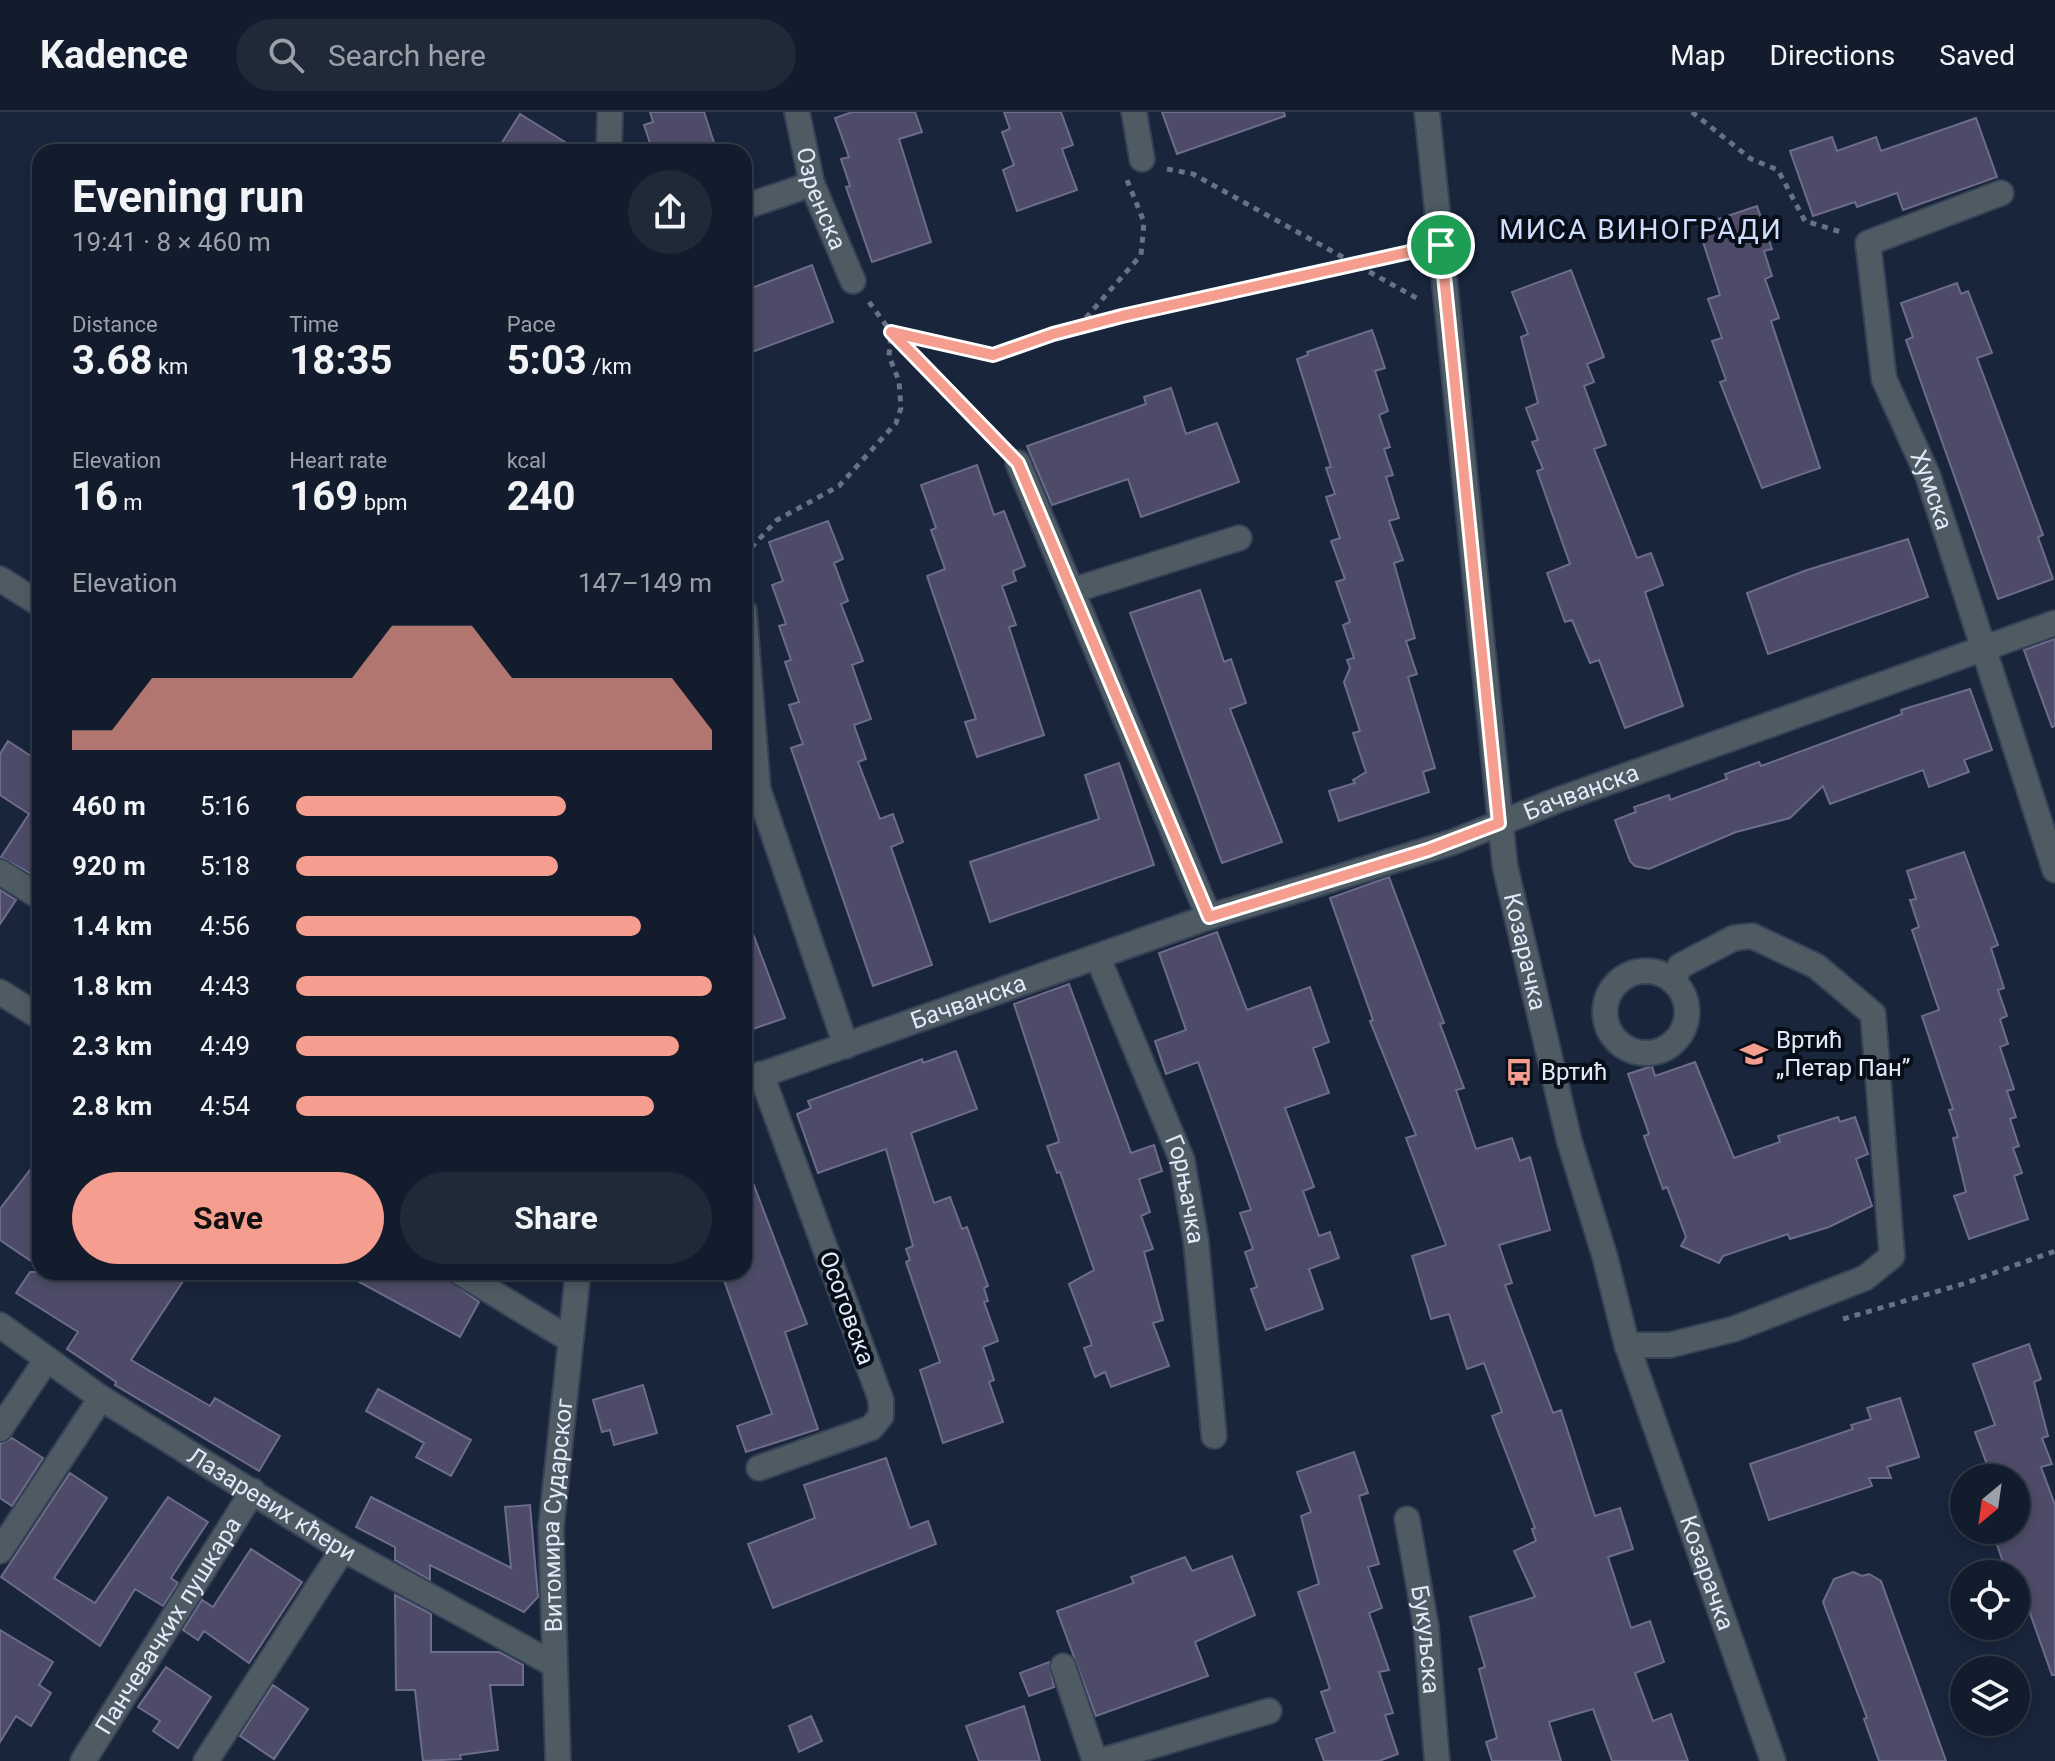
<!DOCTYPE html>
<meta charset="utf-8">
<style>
:root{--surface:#121c2c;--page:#1f2938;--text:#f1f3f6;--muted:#9ca1a9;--line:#313a48;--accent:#f59d8e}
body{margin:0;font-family:Roboto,sans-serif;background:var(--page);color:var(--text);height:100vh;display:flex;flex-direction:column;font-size:30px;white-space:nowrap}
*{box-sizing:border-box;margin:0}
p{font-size:26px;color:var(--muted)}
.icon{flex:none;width:44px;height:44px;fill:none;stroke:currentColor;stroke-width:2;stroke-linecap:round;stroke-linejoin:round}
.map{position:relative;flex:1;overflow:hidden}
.panel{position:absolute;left:32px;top:32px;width:720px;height:1136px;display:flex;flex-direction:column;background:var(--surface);border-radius:24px;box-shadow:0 4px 12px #0003,0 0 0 2px var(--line)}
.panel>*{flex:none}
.needle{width:52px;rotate:209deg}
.tools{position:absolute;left:1950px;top:1352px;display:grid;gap:16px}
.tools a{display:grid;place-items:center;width:80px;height:80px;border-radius:50%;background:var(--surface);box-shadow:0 4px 12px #0003,0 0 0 2px var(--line);font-size:40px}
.pin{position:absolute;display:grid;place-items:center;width:68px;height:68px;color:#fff;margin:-34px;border:4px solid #fff;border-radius:50%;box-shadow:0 2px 8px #0007}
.round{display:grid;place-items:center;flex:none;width:84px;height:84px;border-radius:42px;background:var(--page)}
.headline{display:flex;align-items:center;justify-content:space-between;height:136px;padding:0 40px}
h1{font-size:44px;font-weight:700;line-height:60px}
.stats{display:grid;grid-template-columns:repeat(3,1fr);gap:12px;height:136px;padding:8px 40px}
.stats div{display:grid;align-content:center}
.stats b{font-size:40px;font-weight:700}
.stats small{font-size:22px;font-weight:400}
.stats p{font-size:22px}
.chart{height:224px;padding:16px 40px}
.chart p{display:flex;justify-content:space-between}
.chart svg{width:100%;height:144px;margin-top:8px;fill:var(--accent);opacity:.7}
.primary-button{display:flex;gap:16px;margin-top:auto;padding:16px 40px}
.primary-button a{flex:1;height:92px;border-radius:48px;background:var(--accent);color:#111;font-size:32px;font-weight:700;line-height:92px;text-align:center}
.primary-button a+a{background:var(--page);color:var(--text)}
ul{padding:0 40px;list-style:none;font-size:26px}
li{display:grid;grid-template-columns:128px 96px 1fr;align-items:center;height:60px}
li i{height:20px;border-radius:10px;background:var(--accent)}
header{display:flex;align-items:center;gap:48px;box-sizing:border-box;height:112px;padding:0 40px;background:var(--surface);border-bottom:2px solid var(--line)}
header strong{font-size:38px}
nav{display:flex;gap:44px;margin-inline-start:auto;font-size:28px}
.search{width:560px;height:72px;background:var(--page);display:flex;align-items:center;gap:20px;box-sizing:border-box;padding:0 28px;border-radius:44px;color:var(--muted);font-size:30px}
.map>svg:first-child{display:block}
.building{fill:#4d4b67;stroke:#6e6c8b;stroke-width:2}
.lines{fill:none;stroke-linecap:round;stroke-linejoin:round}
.minor-casing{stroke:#344156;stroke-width:28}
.path{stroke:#677286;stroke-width:5;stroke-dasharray:6 6;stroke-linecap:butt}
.minor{stroke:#4e5b63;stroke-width:24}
.route-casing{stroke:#fff;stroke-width:16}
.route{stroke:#f59d8e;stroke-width:10}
.labels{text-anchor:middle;stroke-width:8;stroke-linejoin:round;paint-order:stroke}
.street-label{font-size:24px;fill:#e1eafa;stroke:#080e18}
.poi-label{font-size:24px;fill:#e1eafa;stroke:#080e18;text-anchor:start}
.quarter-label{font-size:28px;letter-spacing:2px;fill:#cedffe;stroke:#080e18}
</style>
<header>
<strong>Kadence</strong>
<div class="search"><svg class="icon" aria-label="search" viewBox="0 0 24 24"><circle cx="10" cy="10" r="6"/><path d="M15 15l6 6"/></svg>Search here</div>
<nav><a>Map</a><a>Directions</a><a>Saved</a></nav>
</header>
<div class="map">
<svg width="2055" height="1649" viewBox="0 0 2055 1649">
<rect width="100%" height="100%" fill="#18253b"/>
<path class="building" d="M650 0H704L717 40H653L644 13 653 10Z
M852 0H915L922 20 899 27 931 130 872 150 846 75 850 74 841 47 849 45 835 6Z
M1004 0H1061L1073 33 1062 37 1077 78 1017 99 1003 58 1014 53 1002 20 1010 17Z
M1162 0H1284L1285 4 1177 42Z
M520 2 581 40H496Z
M1976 6 1997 65 1903 98 1897 81 1857 95 1855 90 1813 104 1790 39 1832 25 1837 39 1876 25 1881 39Z
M1757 94 1772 137 1764 139 1772 164 1765 167 1779 206 1771 209 1820 356 1762 376 1720 270 1726 268 1712 229 1722 226 1708 187 1720 183 1698 114Z
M812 153 833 210 752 240 744 218V179Z
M1571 158 1604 245 1587 252 1594 270 1584 274 1606 333 1594 337 1637 446 1651 441 1663 473 1645 480 1683 594 1625 616 1599 548 1590 551 1572 508 1565 510 1547 461 1570 452 1537 359 1543 357 1532 330 1538 328 1526 296 1538 291 1521 225 1528 222 1512 180Z
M1957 171 1961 182 1968 179 1992 241 1977 246 2043 423 2038 425 2053 467 1998 487 1906 228 1913 225 1901 191Z
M1372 218 1385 256 1375 259 1388 299 1379 303 1390 335 1384 337 1393 363 1386 365 1399 406 1389 409 1403 448 1394 451 1415 526 1406 529 1417 562 1408 565 1435 656 1423 660 1429 680 1339 709 1329 679 1355 671 1353 668 1366 660 1353 621 1360 619 1344 570 1350 556 1347 548 1354 546 1343 513 1350 510 1336 470 1345 467 1331 429 1340 426 1326 385 1335 382 1326 356 1331 355 1297 247 1308 243 1307 240Z
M1171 276 1186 322 1217 311 1239 370 1141 405 1128 367 1052 393 1027 334 1146 292 1144 285Z
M977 353 994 403 1004 399 1025 454 1013 459 1016 469 1002 474 1016 513 1009 515 1044 623 977 645 965 610 976 607 927 464 945 457 931 418 936 416 921 373Z
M828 409 843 447 834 451 848 489 841 492 863 549 852 553 871 607 854 613 866 647 858 650 880 707 893 702 903 730 891 735 932 853 873 874 791 636 803 632 789 593 799 590 785 550 791 548 779 514 786 512 772 473 783 469 769 430Z
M1908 427 1928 485 1768 542 1747 481 1807 458Z
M1200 478 1224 550 1231 547 1246 591 1230 597 1282 730 1222 751 1130 501Z
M2055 527V614L2052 615 2024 538Z
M1970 577 1992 638 1964 648 1969 660 1929 675 1923 658 1830 692 1823 674 1790 706 1736 720 1649 757 1635 754 1630 749 1615 708 1636 700 1634 695 1669 683 1670 688 1727 667 1725 662 1759 650 1761 654 1902 602 1901 598Z
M8 629 40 650V753L33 763 1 745 29 702 0 683V642Z
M1119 651 1154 753 990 810 970 750 1099 707 1085 663Z
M1964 740 1998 833 1991 836 2004 876 1998 878 2007 904 2000 907 2008 932 2000 935 2014 977 2007 979 2016 1005 2010 1007 2019 1034 2013 1036 2022 1061 2014 1064 2028 1107 1969 1127 1954 1084 1966 1080 1953 1026 1958 1025 1949 998 1953 997 1922 904 1939 898 1912 818 1919 815 1910 788 1916 787 1907 759Z
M1389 765 1444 911 1440 912 1464 976 1456 978 1476 1037 1512 1026 1520 1049 1530 1045 1550 1118 1499 1133 1512 1171 1505 1173 1553 1301 1561 1298 1595 1404 1620 1396 1633 1437 1608 1445 1631 1516 1650 1509 1664 1550 1635 1561 1653 1609 1671 1602 1688 1649H1612L1593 1597 1549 1610 1561 1649H1492L1486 1630 1497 1626 1479 1557 1485 1555 1470 1505 1535 1485 1514 1439 1536 1429 1532 1417 1535 1416 1492 1304 1502 1300 1484 1251 1467 1257 1449 1202 1431 1207 1412 1144 1446 1133 1406 1026 1416 1023 1370 909 1373 908 1330 786Z
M0 778 16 788 0 812Z
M744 806H747L785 906 744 920Z
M1217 820 1247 898 1310 875 1329 930 1313 936 1329 981 1285 996 1314 1075 1303 1079 1319 1124 1330 1120 1339 1146 1309 1157 1323 1197 1266 1218 1251 1177 1257 1175 1245 1140 1253 1137 1240 1101 1251 1098 1198 950 1166 962 1155 929 1186 918 1159 841Z
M1069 872 1131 1041 1154 1033 1162 1059 1139 1067 1150 1100 1141 1104 1153 1137 1144 1140 1163 1208 1153 1211 1169 1254 1111 1275 1105 1260 1095 1265 1084 1236 1092 1233 1069 1172 1094 1158 1060 1060 1057 1061 1047 1034 1059 1030 1058 1026 1014 892Z
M956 939 977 997 911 1021 934 1091 950 1085 962 1117 967 1115 988 1174 984 1176 988 1189 984 1190 998 1229 983 1235 994 1268 989 1270 1003 1310 943 1331 920 1258 940 1250 906 1150 910 1148 906 1137 913 1134 886 1037 818 1061 797 1002 811 996 808 989 922 947 923 951Z
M1695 950 1734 1046 1780 1030 1778 1024 1838 1005 1840 1010 1855 1005 1868 1042 1856 1047 1872 1094 1829 1115 1790 1127 1788 1122 1723 1144 1719 1151 1681 1134 1686 1125 1667 1075 1663 1077 1644 1024 1649 1022 1628 962 1652 954 1655 964Z
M40 1045V1155L0 1128V1097Z
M744 1055H747L807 1212 785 1220 818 1317 746 1340 737 1314 772 1302 721 1160H744Z
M30 1160H189L131 1248 210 1294 215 1286 280 1324 259 1359 115 1273 116 1270 67 1237 78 1220 16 1181Z
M341 1160H437L479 1190 460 1225Z
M2029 1232 2041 1267 2034 1270 2048 1324 2042 1326 2052 1352 2041 1355 2055 1393V1563H2052L2016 1462 2012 1453 2005 1456 1992 1418H2016V1366H1992L1975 1320 1995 1313 1973 1252Z
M643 1273 657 1321 614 1333 610 1318 602 1320 593 1288Z
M378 1277 471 1328 451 1364 416 1345 424 1331 366 1299Z
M1900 1286 1919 1345 1887 1355 1891 1366H1869L1872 1374 1769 1408 1750 1352 1853 1317 1851 1313 1871 1307 1867 1296Z
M12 1326 43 1346 12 1394 0 1386V1332Z
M1354 1340 1368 1381 1359 1384 1379 1452 1368 1455 1382 1496 1369 1501 1389 1558 1379 1560 1393 1601 1385 1603 1398 1642 1379 1649H1324L1316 1627 1335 1620 1321 1580 1330 1577 1298 1480 1319 1472 1301 1404 1311 1400 1297 1360Z
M886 1346 910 1416 928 1409 936 1432 773 1496 748 1432 815 1406 804 1373Z
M70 1361 107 1386 54 1466 95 1491 168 1385 208 1410 171 1466 178 1471 163 1494 135 1477 100 1534 1 1465Z
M371 1385 511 1456 505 1395 530 1393 538 1485 524 1500 430 1453V1468L395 1448V1435L356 1415Z
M251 1437 302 1470 249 1551 204 1519 198 1528 183 1518 202 1488 213 1495Z
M1232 1444 1255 1503 1195 1530 1208 1564 1096 1604 1057 1499 1134 1471 1131 1465 1185 1445 1192 1459Z
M1853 1460 1862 1464 1869 1462 1881 1469 1946 1649H1879L1864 1607 1867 1606 1823 1490 1834 1467Z
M395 1483 431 1502V1540H499L523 1553V1573H490L498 1638 460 1643 461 1647 423 1649 415 1578H396Z
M0 1518 53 1550 39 1573 51 1581 31 1614 16 1604 0 1630Z
M1049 1550 1054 1575 1029 1584 1020 1561Z
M166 1555 211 1585 178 1636 153 1619 160 1609 138 1595Z
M273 1573 308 1597 274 1647 240 1624Z
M1024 1594 1040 1649H979L966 1614Z
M811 1604 822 1629 799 1640 789 1614Z"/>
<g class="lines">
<g class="minor-casing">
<g id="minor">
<path id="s1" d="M797 0 812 72 853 169"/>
<path d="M1134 0 1142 47"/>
<path id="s2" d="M1427 0 1505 754 1569 1028 1605 1145 1627 1233 1773 1649"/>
<path d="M609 40 610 0"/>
<path id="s3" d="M2001 81 1868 131 1884 267 1928 364 2055 758"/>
<path d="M744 95 812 72"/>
<path d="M1018 351 1209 805"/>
<path d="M0 467 40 492"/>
<path d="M1074 478 1239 426"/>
<path d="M744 499 758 677 846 934"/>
<path d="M0 760 40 785"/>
<path id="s4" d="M1098 846 1182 1048 1196 1129 1214 1324"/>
<circle cx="1646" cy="900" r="41"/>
<path d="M0 880 40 905"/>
<path id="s5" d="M744 969 1209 805 1453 730 1558 688 2055 511"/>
<path d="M459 1160 569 1227"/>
<path id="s6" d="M0 1213 101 1286 343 1437 555 1553"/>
<path d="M1627 1233H1670L1734 1217 1865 1166 1892 1144 1873 902 1816 854 1752 824 1734 826 1680 854 1673 869"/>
<path d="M0 1317 47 1247"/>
<path d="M759 1356 871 1316 881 1304V1288L761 962"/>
<path id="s7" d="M1407 1407 1426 1514 1437 1649"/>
<path d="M0 1439 101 1286"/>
<path d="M1063 1554 1095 1649"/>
<path id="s8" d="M83 1649 253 1379"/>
<path d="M206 1649 343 1437"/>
<path id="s9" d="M558 1649 551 1416 578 1160"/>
<path d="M1101 1649 1269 1599"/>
</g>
</g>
<path class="path" d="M1692 0 1751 47 1778 58 1805 109 1844 121
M1167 57 1193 62 1420 188
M869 190 891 220 1000 333
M1078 215 1141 143 1144 110 1127 68
M744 458 748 439 777 408 839 374 896 311 901 296 899 269 889 244 891 220 993 243 1053 222 1122 204 1415 139
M1843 1207 1966 1171 2055 1139"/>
<use href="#minor" class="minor"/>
</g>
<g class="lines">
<g class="route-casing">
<path id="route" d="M1441 133 1499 711 1428 738 1209 805 1018 351 891 220 993 243 1053 222 1122 204Z"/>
</g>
<use href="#route" class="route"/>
</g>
<defs>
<g id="school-bare" transform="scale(2.16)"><path d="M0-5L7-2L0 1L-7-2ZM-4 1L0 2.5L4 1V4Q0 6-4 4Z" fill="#f59d8e" stroke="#080e18" stroke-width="2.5" paint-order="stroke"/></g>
<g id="bus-bare" transform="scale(2.16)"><path d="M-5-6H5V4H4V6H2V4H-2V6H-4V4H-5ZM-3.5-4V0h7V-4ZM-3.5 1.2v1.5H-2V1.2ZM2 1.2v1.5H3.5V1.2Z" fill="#f59d8e" stroke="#080e18" stroke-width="2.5" paint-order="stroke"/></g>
</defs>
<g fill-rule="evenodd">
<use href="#school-bare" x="1754" y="942"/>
<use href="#bus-bare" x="1519" y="960"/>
</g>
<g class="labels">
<g class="street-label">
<text dy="8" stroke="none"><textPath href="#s1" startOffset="90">Озренска</textPath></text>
<text dy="8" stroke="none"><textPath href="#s3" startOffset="400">Хумска</textPath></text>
<text dy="8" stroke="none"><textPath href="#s5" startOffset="886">Бачванска</textPath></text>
<text dy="8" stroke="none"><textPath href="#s2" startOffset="846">Козарачка</textPath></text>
<text dy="8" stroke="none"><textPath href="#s5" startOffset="238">Бачванска</textPath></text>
<text dy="8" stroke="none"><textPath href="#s4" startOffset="248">Горњачка</textPath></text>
<text transform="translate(847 1196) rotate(70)" y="8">Осоговска</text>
<text dy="8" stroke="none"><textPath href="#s6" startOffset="326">Лазаревих кћери</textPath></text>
<text dy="8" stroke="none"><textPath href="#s9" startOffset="246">Витомира Сударског</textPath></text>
<text dy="8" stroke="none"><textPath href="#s2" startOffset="1494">Козарачка</textPath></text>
<text dy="8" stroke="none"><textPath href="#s8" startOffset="160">Панчевачких пушкара</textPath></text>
<text dy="8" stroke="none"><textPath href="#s7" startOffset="122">Букуљска</textPath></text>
</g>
<g class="poi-label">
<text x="1776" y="936">Вртић<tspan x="1776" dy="28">„Петар Пан”</tspan></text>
<text x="1541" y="968">Вртић</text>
</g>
<g class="quarter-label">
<text x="1641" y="127">МИСА ВИНОГРАДИ</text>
</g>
</g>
</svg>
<div class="tools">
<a><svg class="needle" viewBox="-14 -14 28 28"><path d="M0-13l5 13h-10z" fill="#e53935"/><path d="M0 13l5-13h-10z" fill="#9ca1a9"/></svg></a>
<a><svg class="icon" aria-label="locate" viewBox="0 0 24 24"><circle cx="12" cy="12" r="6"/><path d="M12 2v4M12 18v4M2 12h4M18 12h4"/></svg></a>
<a><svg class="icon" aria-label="layers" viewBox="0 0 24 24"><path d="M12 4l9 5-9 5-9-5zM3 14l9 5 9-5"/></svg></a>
</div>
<div class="pin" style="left:1441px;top:133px;background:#1e9e55"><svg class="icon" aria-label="arrive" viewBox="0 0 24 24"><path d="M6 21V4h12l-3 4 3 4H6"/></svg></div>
<section class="panel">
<div class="headline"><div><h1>Evening run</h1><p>19:41 · 8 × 460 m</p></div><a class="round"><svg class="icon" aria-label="share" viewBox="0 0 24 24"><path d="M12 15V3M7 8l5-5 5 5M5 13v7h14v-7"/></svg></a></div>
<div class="stats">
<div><p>Distance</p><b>3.68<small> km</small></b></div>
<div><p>Time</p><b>18:35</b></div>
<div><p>Pace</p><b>5:03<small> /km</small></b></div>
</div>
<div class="stats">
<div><p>Elevation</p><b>16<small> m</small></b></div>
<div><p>Heart rate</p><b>169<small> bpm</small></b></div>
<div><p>kcal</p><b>240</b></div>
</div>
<div class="chart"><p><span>Elevation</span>147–149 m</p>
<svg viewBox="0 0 160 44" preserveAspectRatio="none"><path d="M0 44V38L10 38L20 22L30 22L40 22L50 22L60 22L70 22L80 6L90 6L100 6L110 22L120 22L130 22L140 22L150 22L160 38V44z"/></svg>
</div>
<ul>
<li><b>460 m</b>5:16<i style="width:65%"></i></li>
<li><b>920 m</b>5:18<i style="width:63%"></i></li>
<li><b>1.4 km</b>4:56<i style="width:83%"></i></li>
<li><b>1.8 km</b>4:43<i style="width:100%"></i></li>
<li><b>2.3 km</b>4:49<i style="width:92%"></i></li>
<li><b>2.8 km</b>4:54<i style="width:86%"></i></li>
</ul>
<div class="primary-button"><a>Save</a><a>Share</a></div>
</section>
</div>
